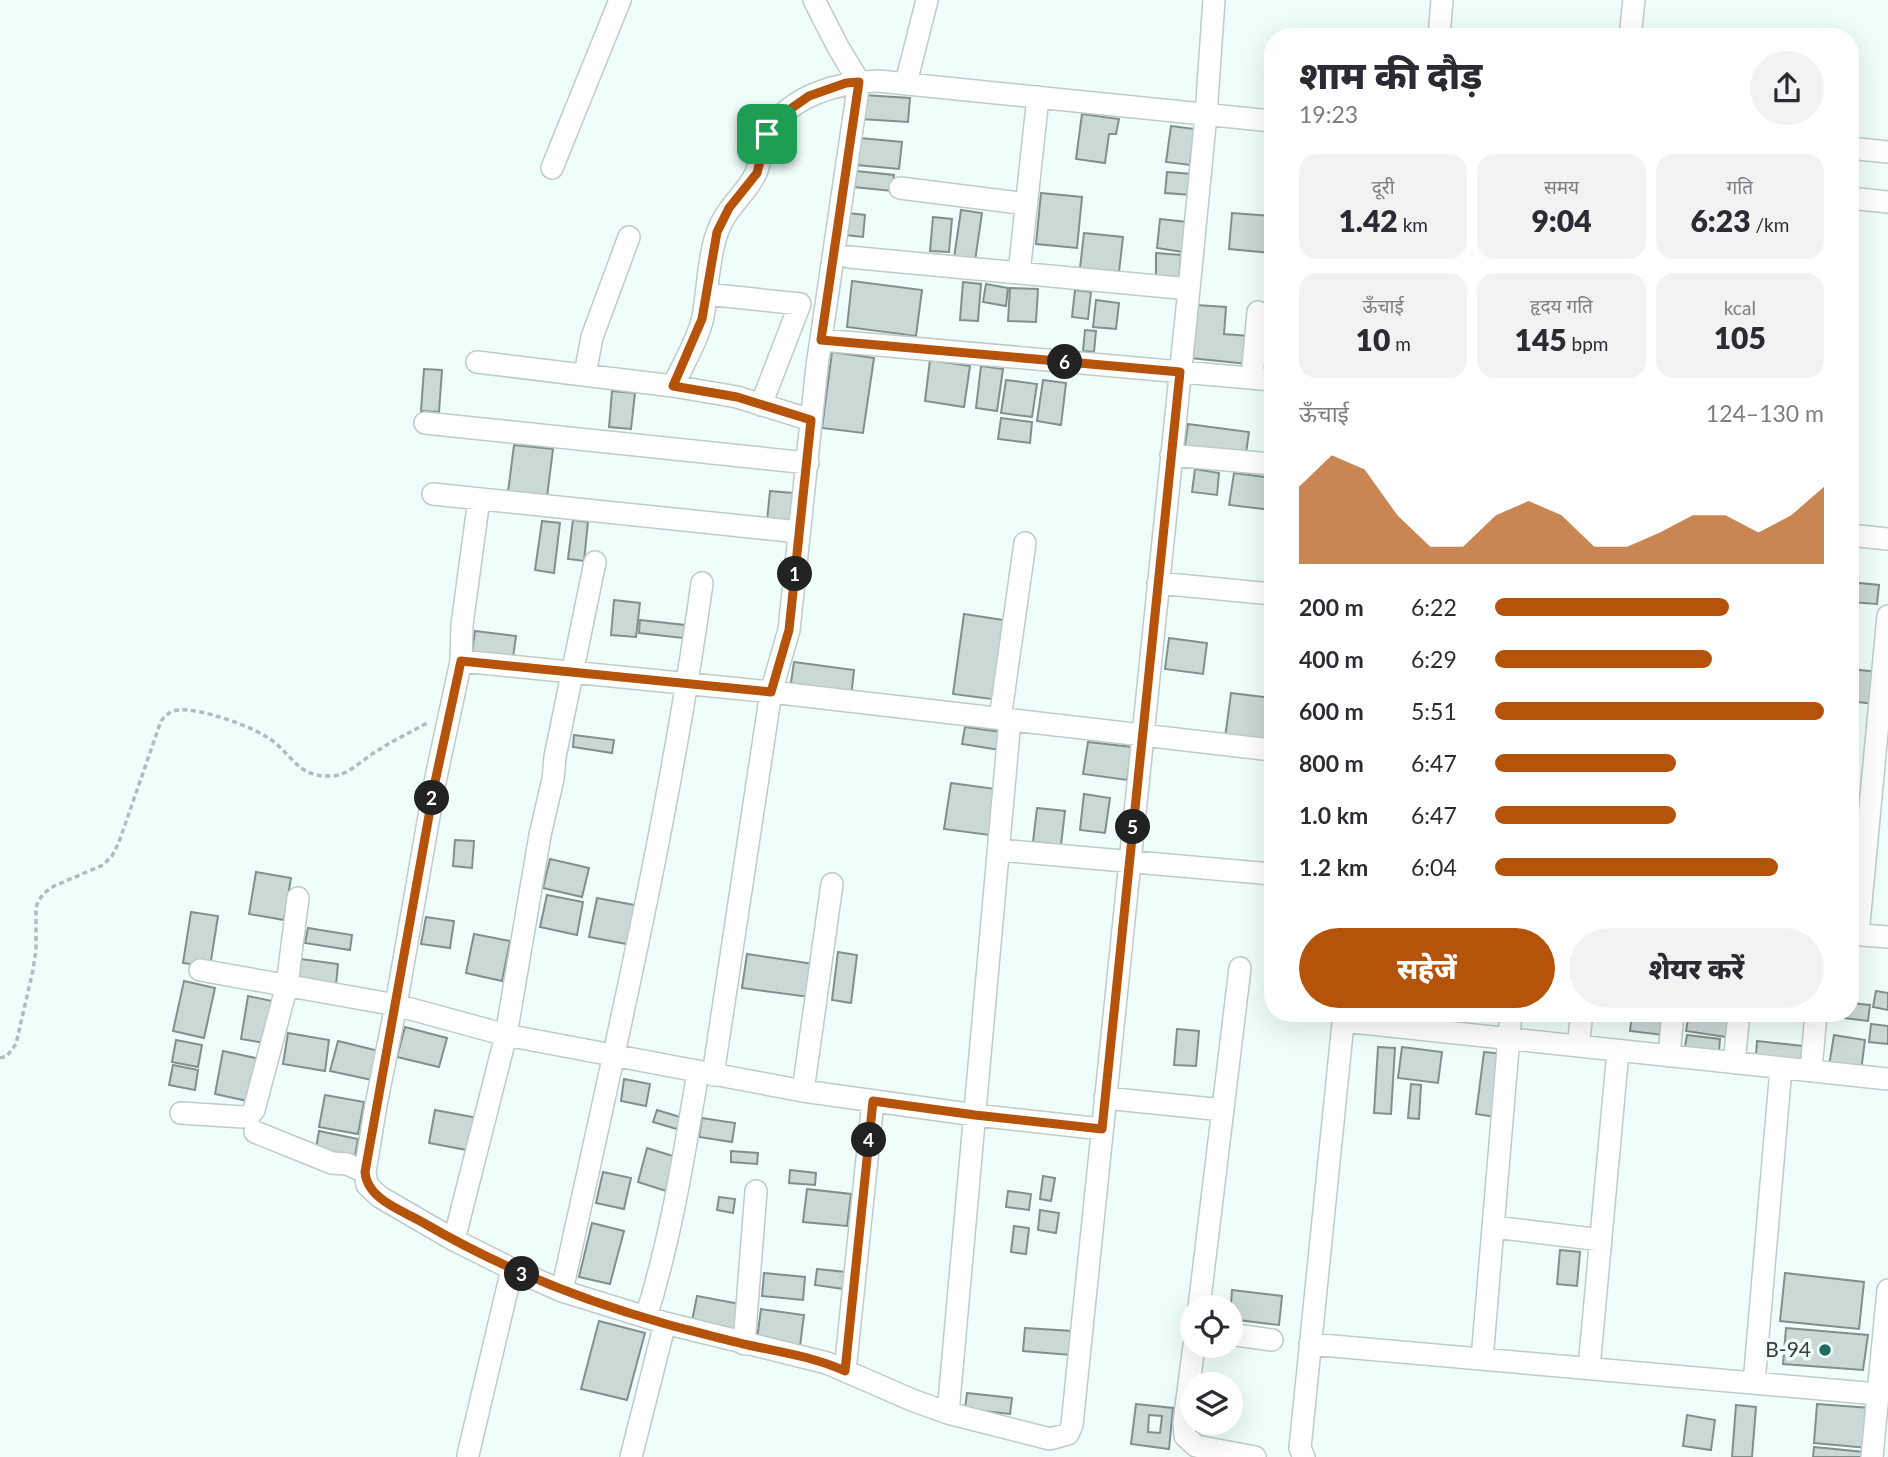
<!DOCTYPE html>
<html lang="hi">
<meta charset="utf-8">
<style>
:root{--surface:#fff;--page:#f2f2f3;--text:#2b2b33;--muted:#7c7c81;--accent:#b45309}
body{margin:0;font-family:Lato,"Noto Sans Devanagari",sans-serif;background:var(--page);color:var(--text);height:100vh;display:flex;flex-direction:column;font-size:26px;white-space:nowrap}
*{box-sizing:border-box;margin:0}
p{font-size:23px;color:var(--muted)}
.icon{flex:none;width:38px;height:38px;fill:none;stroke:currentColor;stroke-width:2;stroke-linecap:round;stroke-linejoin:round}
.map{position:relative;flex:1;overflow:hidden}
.panel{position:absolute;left:1264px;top:28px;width:595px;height:994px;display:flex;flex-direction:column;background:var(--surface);border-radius:28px;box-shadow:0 7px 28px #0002}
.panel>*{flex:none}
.buttons{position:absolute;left:1180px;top:1295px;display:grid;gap:14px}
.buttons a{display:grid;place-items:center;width:63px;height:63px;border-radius:50%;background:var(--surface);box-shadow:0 7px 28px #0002;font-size:35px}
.pin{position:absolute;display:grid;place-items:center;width:60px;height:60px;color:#fff;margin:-30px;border-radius:14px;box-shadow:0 4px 10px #0006}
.km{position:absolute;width:35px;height:35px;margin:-18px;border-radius:50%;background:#222;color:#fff;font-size:19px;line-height:35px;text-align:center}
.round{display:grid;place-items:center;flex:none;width:74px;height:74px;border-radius:37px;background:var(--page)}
.headline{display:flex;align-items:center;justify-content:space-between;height:119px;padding:0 35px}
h1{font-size:38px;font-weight:800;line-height:52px}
.stats{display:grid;grid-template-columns:repeat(3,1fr);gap:10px;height:119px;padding:7px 35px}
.stats div{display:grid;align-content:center;border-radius:18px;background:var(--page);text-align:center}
.stats b{font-size:30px;font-weight:800}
.stats small{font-size:19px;font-weight:400}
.stats p{font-size:19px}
.chart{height:196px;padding:14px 35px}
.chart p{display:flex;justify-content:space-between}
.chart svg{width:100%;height:126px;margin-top:7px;fill:var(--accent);opacity:.7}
.button{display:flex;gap:14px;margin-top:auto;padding:14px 35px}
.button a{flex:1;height:80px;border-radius:42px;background:var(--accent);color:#fff;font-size:28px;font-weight:800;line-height:80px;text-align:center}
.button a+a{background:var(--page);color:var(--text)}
ul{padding:0 35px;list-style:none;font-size:23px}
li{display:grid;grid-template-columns:112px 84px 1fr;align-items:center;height:52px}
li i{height:18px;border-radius:9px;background:var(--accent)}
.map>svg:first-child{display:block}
.building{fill:#cad8d6;stroke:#828f8d;stroke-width:2;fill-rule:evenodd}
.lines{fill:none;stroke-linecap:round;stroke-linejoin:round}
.minor-casing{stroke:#bdccc9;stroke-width:24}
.path{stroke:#b0bcba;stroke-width:3.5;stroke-dasharray:5 3.5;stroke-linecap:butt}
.minor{stroke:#fff;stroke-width:21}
.route-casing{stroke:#fff;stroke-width:14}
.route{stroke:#b45309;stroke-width:9}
.poi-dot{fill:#226a60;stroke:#effefb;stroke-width:2.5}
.labels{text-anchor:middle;stroke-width:7;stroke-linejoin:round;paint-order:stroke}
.poi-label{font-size:21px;fill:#373d3c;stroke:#effefb;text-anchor:end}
</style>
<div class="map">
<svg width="1888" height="1457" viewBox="0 0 1888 1457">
<rect width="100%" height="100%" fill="#effefb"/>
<path class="building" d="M863 95 910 98 908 122 861 119Z
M1082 114 1119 119 1116 134H1109L1105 163 1076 159Z
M1171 126 1195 129 1190 165 1166 162Z
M860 138 902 142 899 169 857 165Z
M856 171 894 175 892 191 854 187Z
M1167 172 1192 174 1191 195 1165 193Z
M1041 193 1082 197 1077 248 1036 244Z
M961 210 982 213 975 261 954 258Z
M848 213 865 215 863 237 846 235Z
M1232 213 1272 216V253L1229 249Z
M933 217 952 219 949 252 930 251Z
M1160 219 1187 222 1183 252 1157 248Z
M1084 233 1123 237 1119 272 1080 268Z
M1156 253 1181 255 1179 282 1156 280Z
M852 281 922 290 916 336 847 327Z
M963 282 981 284 978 321 960 320Z
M986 284 1008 288 1006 306 983 302Z
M1010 288 1038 289 1036 322 1008 321Z
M1075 290 1091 292 1088 319 1072 317Z
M1096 300 1119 303 1116 329 1093 327Z
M1196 305 1226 307 1224 334 1249 336 1247 364 1191 358Z
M1085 330 1096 331 1094 352 1083 351Z
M1263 337H1272V366L1262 365Z
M832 352 874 358 863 433 822 428Z
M930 360 970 366 964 407 925 401Z
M981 366 1003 369 997 411 976 408Z
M424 369 442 370 439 412 421 411Z
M1006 380 1037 384 1032 417 1001 413Z
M1043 380 1066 383 1061 425 1037 421Z
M612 391 635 393 631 429 609 427Z
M1001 418 1032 422 1030 443 998 439Z
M1188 424 1249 432 1245 460 1184 452Z
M514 445 553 449 547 497 508 492Z
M1195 469 1219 473 1217 495 1192 492Z
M1234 473 1272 478V510L1229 505Z
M770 491 793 493 791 523 767 521Z
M573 520 588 522 584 561 568 559Z
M542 521 560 523 554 573 535 570Z
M1850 582 1879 585 1877 604 1850 602Z
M614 600 640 603 636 637 611 635Z
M964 614 1010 621 999 700 953 694Z
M640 620 685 625 683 638 639 633Z
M475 631 516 636 513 658 472 653Z
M1169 638 1207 643 1203 674 1165 669Z
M794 662 854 670 851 697 790 689Z
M1850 669 1878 672 1874 704 1850 701Z
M1231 693 1272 698V744L1225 738Z
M965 727 1002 732 1000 750 962 744Z
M574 735 614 740 612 753 573 747Z
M1088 742 1132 747 1127 780 1083 774Z
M951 783 996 789 989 835 944 829Z
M1084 794 1110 798 1105 833 1080 830Z
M1037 808 1065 811 1061 845 1033 842Z
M455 840 474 841 472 868 453 866Z
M550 859 589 868 582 897 543 888Z
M256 872 291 878 284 920 249 914Z
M547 895 583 902 577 935 540 927Z
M597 898 640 906 632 945 589 937Z
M191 912 218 916 210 967 183 963Z
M426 917 454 921 450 948 421 944Z
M308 928 352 935 350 950 305 943Z
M474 934 510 941 502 981 466 973Z
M838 952 857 955 851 1003 832 1000Z
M747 954 814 964 809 997 742 988Z
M301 959 338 964 336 985 298 980Z
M184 981 215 988 204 1038 173 1031Z
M1876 991 1888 993V1010L1873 1007Z
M248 996 272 1001 265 1043 241 1039Z
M1850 1003 1870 1005 1868 1021 1836 1017V1013H1850Z
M1689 1013H1737L1733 1038 1686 1031Z
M1632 1015 1665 1019 1663 1035 1630 1031Z
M1871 1024 1888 1026V1044L1869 1042Z
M405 1027 447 1038 439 1067 397 1057Z
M1177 1029 1199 1031 1196 1066 1174 1065Z
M288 1033 329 1040 325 1071 283 1064Z
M1687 1035 1720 1039 1719 1052 1685 1047Z
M1834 1035 1865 1040 1861 1071 1829 1066Z
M176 1040 202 1045 198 1067 172 1062Z
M338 1041 379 1051 372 1080 330 1071Z
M1757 1041 1803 1046 1801 1060 1756 1055Z
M1378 1047 1395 1048 1391 1114 1374 1113Z
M1402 1047 1442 1052 1438 1083 1398 1078Z
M223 1051 260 1059 252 1102 215 1094Z
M1484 1052 1504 1054 1496 1117 1476 1114Z
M173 1065 198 1070 195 1090 169 1085Z
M624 1079 650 1084 646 1106 621 1101Z
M1411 1084 1421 1085 1419 1119 1408 1118Z
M325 1095 364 1102 358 1134 319 1127Z
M435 1110 478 1118 472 1151 429 1143Z
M657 1110 683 1118 680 1130 653 1122Z
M702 1118 735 1123 732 1142 699 1137Z
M319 1131 358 1139 354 1162 315 1154Z
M647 1148 676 1157 666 1191 638 1182Z
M731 1151 758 1153 757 1164 731 1162Z
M790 1170 816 1173 815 1185 789 1183Z
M603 1172 631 1178 624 1209 596 1203Z
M1043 1176 1055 1178 1051 1201 1040 1199Z
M807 1189 851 1194 847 1226 803 1222Z
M1008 1191 1031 1194 1029 1210 1006 1207Z
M719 1197 735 1199 733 1213 717 1210Z
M1040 1210 1059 1213 1056 1233 1038 1230Z
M592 1223 624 1231 610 1284 579 1277Z
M1014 1226 1029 1228 1026 1254 1011 1252Z
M1560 1250 1580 1252 1577 1286 1557 1284Z
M817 1269 846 1272 844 1289 815 1285Z
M764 1273 805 1277 803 1300 762 1296Z
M1785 1273 1864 1282 1859 1329 1780 1321Z
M1232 1290 1282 1296 1279 1325 1230 1319Z
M697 1296 740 1304 734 1335 691 1326Z
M761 1309 804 1315 800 1346 757 1339Z
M599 1321 645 1333 627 1400 581 1389Z
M1025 1328 1072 1331 1070 1355 1023 1351Z
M1786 1328 1868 1335 1863 1370 1783 1364Z
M967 1393 1012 1398 1010 1414 965 1409Z
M1136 1404 1173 1408 1169 1449 1131 1444ZM1149 1415 1162 1416 1160 1433 1148 1432Z
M1817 1404 1871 1408 1868 1448 1814 1443Z
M1736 1405 1756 1407 1752 1457H1732Z
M1687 1415 1715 1420 1711 1450 1683 1446Z
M1814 1447 1864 1452V1457H1813Z"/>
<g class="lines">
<g class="minor-casing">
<path id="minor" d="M1439 37 1442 0
M1630 37 1634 0
M906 83 927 0
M1850 148 1888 152
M552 168 620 0
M900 188 1027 204
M1850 198 1888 202
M849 257 1189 289
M1019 273 1038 97
M706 294 800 304 761 405
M822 340 1272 380
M477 362 673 386 737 397 811 420
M585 374 592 337 629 237
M1252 378 1258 312
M673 386C683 364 698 340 703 317 708 289 708 259 717 233 725 209 744 196 755 175 762 162 760 147 767 134 789 96 837 82 878 81L1272 121
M425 423 808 463
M1171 455 1272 464
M433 494 799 532
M479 499 462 625 461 661 435 782 396 1005 376 1105 365 1172 367 1185 380 1197 454 1240 512 1269 562 1291 665 1323 827 1363 912 1400 948 1413 1050 1439 1068 1434 1072 1425 1189 289 1206 115 1214 0
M1850 535 1888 539
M1158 583 1272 594
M461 661 771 692 1272 750
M1000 719 1025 543
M999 850 1272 874
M1850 934 1888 937
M1858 934 1888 616
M200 970 396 1005 506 1035 803 1091 975 1115 1102 1129
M1343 1021 1888 1079
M1578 1046 1582 1013
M1669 1056 1673 1013
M1734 1063 1739 1013
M1811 1071 1816 1013
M713 1075 771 692 789 630 817 366 859 82 838 47 814 0
M803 1091 832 884
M1105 1098 1223 1110
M181 1113 243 1117 250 1115 254 1110 287 985 298 898
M255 1132 332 1163 347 1164 365 1172
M1494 1227 1601 1240
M454 1240 506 1035 540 835 553 779 555 757 595 562
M562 1291C613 1056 669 821 702 583
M1199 1307 1240 968
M646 1317C671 1238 684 1155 698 1072
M1230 1334 1272 1340
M744 1344 756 1191
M1310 1344 1878 1394
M1194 1346 1184 1422 1185 1436 1196 1446 1255 1457
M1482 1359 1511 1013
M1589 1368 1618 1051
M845 1371 873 1101
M1754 1383 1781 1068
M948 1413 1010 720
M468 1455 512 1269
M631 1457 665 1323
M1304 1457 1300 1448 1344 1013
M1872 1457 1888 1290"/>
</g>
<path class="path" d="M0 1058 7 1056 16 1044 33 970 36 950V907L39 900 44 893 54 886 103 865 112 856 119 842 161 721C166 715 171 710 179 710 201 708 256 727 274 742 295 759 299 777 331 776 348 776 363 759 377 751 394 740 411 732 429 722"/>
<use href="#minor" class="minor"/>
</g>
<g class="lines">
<g class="route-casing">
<path id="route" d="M859 82 821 340 1180 372 1102 1129 975 1115 873 1101 845 1371C814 1357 781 1352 748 1345 721 1339 693 1331 666 1324 580 1300 499 1267 422 1222 401 1210 367 1199 365 1172L435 782 461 661 771 692 789 630 811 420 737 397 673 386 702 319 717 232 729 208 757 173 767 134 789 110 809 96 846 83Z"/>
</g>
<use href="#route" class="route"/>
</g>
<circle class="poi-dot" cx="1825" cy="1350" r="7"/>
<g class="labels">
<g class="poi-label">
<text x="1811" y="1357">B-94</text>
</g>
</g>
</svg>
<div class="buttons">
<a><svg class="icon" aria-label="locate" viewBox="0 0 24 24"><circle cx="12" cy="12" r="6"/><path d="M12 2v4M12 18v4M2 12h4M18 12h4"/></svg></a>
<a><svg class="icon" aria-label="layers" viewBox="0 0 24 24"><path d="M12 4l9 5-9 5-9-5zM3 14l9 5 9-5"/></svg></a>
</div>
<div class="pin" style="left:767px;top:134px;background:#1e9e55"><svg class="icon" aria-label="arrive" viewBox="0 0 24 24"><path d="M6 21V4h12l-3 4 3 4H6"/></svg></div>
<b class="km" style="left:795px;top:574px">1</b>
<b class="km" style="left:432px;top:798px">2</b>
<b class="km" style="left:522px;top:1274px">3</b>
<b class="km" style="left:869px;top:1140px">4</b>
<b class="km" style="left:1133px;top:827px">5</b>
<b class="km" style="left:1065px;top:362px">6</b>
<section class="panel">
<div class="headline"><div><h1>शाम की दौड़</h1><p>19:23</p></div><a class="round"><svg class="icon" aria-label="share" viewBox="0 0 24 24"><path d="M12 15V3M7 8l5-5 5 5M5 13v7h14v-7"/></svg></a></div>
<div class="stats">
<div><p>दूरी</p><b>1.42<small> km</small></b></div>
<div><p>समय</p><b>9:04</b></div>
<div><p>गति</p><b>6:23<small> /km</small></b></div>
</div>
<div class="stats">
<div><p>ऊँचाई</p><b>10<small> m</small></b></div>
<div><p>हृदय गति</p><b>145<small> bpm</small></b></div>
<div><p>kcal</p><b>105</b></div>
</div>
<div class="chart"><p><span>ऊँचाई</span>124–130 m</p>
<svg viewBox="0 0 160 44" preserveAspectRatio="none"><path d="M0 44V17L10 6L20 11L30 27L40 38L50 38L60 27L70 22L80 27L90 38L100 38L110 33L120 27L130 27L140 33L150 27L160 17V44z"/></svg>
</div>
<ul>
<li><b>200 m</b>6:22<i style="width:71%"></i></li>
<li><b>400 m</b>6:29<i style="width:66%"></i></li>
<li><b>600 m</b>5:51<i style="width:100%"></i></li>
<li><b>800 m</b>6:47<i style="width:55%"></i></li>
<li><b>1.0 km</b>6:47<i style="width:55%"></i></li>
<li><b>1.2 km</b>6:04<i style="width:86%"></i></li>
</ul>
<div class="button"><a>सहेजें</a><a>शेयर करें</a></div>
</section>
</div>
